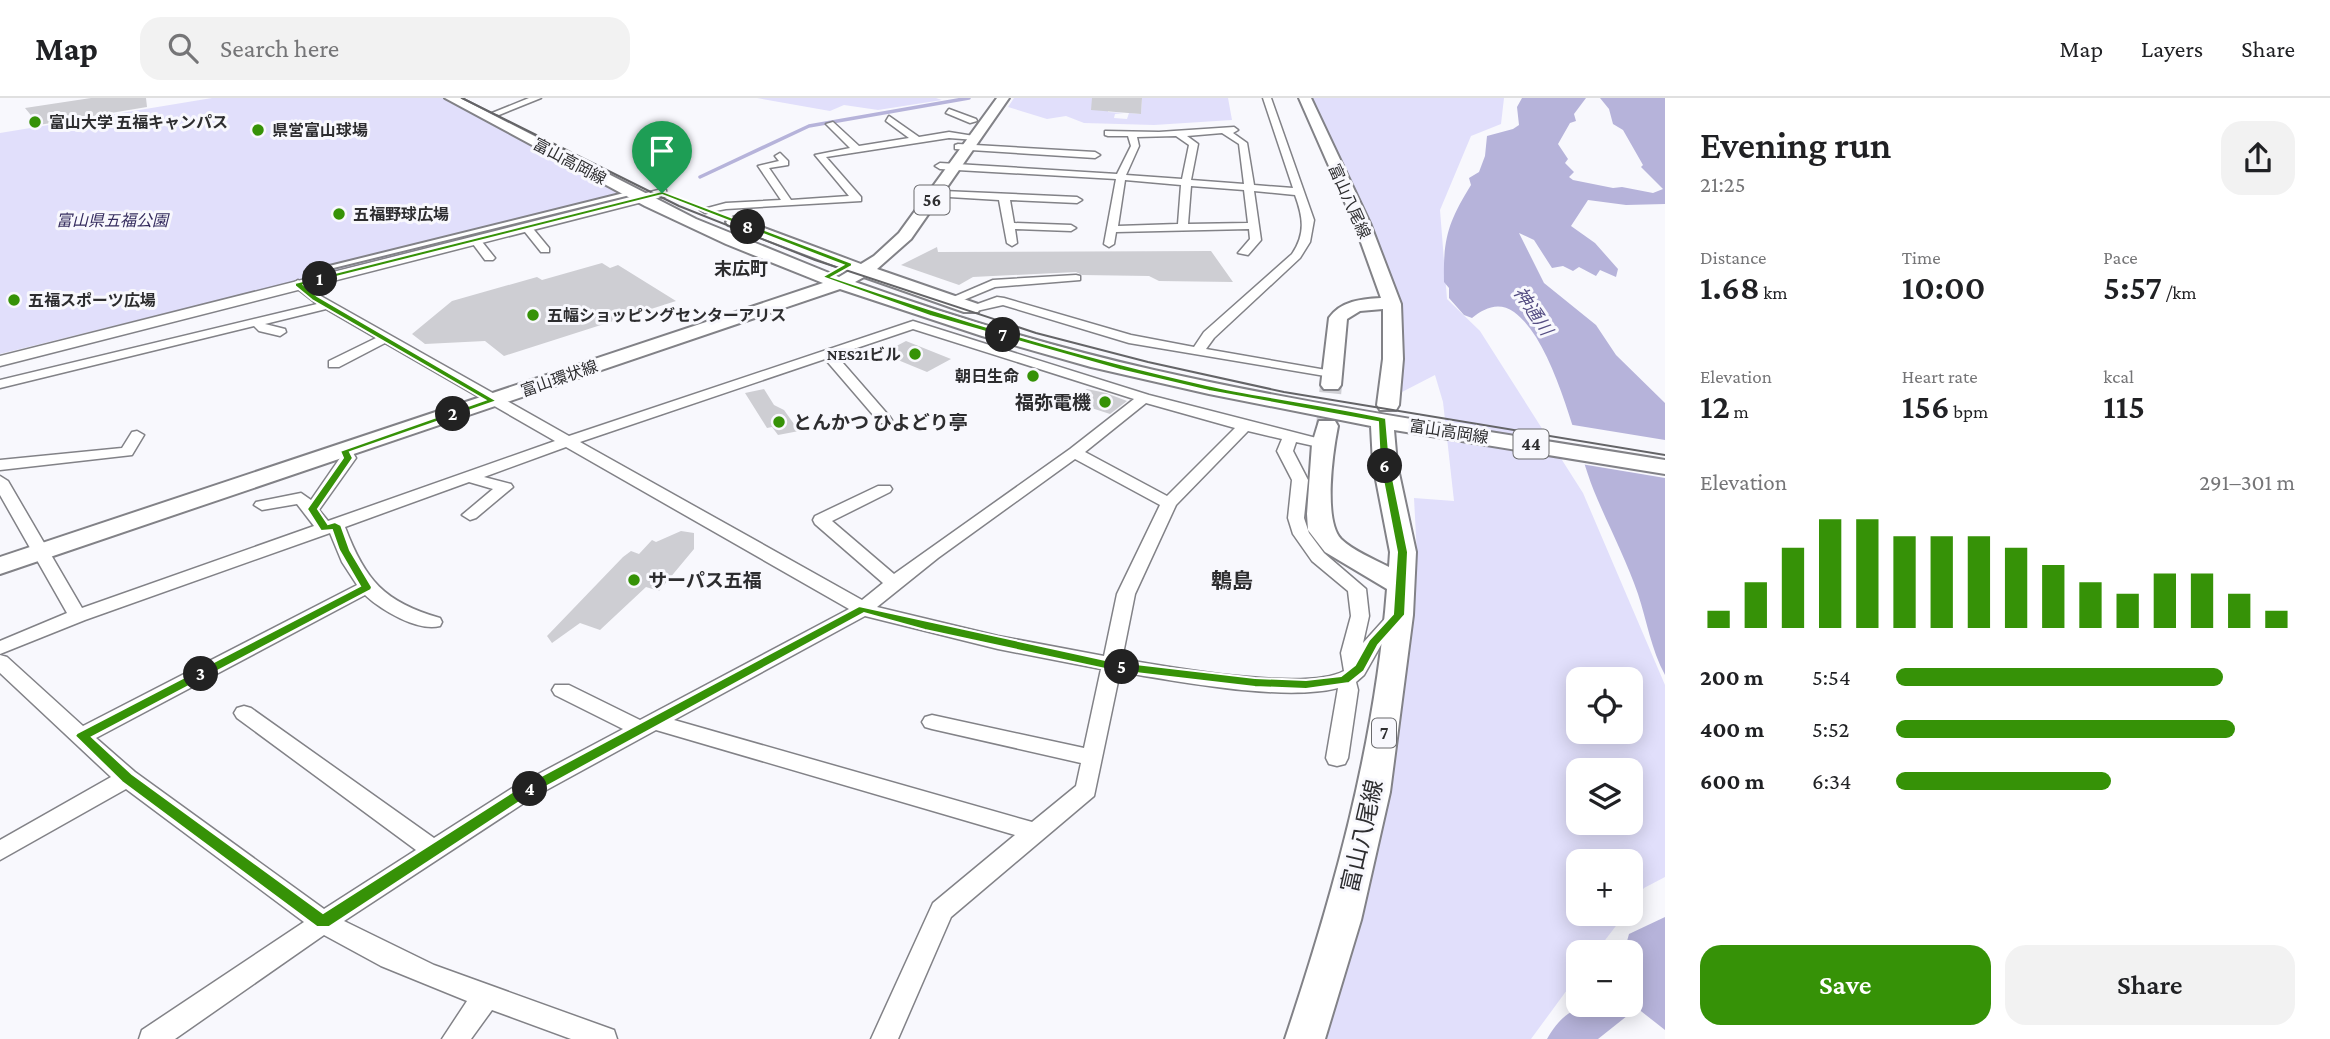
<!DOCTYPE html>
<meta charset="utf-8">
<style>
:root{--surface:#fff;--page:#f2f2f2;--text:#202124;--muted:#757577;--line:#e0e0e0;--accent:#369207}
body{margin:0;font-family:"Crimson Pro","Noto Sans JP",serif;background:var(--page);color:var(--text);height:100vh;display:flex;flex-direction:column;font-size:26px;white-space:nowrap}
*{box-sizing:border-box;margin:0}
p{font-size:23px;color:var(--muted)}
.icon{flex:none;width:38px;height:38px;fill:none;stroke:currentColor;stroke-width:2;stroke-linecap:round;stroke-linejoin:round}
.map{position:relative;flex:1;overflow:hidden}
.sheet{display:flex;flex-direction:column;background:var(--surface);width:665px}
.sheet>*{flex:none}
.fabs{position:absolute;left:1566px;top:569px;display:grid;gap:14px}
.fabs a{display:grid;place-items:center;width:77px;height:77px;border-radius:14px;background:var(--surface);box-shadow:0 4px 18px #0003;font-size:35px}
.pin{position:absolute;display:grid;place-items:center;width:60px;height:60px;color:#fff;margin:-72px -30px;border-radius:50% 50% 50% 0;rotate:-45deg;box-shadow:0 0 7px #0007}
.pin .icon{rotate:45deg}
.km{position:absolute;width:35px;height:35px;margin:-18px;border-radius:50%;background:#222;color:#fff;font-size:19px;line-height:35px;text-align:center}
.round{display:grid;place-items:center;flex:none;width:74px;height:74px;border-radius:21px;background:var(--page)}
.summary{display:flex;align-items:center;justify-content:space-between;height:119px;padding:0 35px}
h1{font-size:38px;font-weight:600;line-height:52px}
.metrics{display:grid;grid-template-columns:repeat(3,1fr);gap:10px;height:119px;padding:7px 35px}
.metrics div{display:grid;align-content:center}
.metrics b{font-size:35px;font-weight:600}
.metrics small{font-size:19px;font-weight:400}
.metrics p{font-size:19px}
.chart{height:196px;padding:14px 35px}
.chart p{display:flex;justify-content:space-between}
.chart svg{width:100%;height:126px;margin-top:7px;stroke:var(--accent);stroke-width:6}
.cta{display:flex;gap:14px;margin-top:auto;padding:14px 35px}
.cta a{flex:1;height:80px;border-radius:21px;background:var(--accent);color:#fff;font-size:28px;font-weight:600;line-height:80px;text-align:center}
.cta a+a{background:var(--page);color:var(--text)}
ul{padding:0 35px;list-style:none;font-size:23px}
li{display:grid;grid-template-columns:112px 84px 1fr;align-items:center;height:52px}
li i{height:18px;border-radius:9px;background:var(--accent)}
header{display:flex;align-items:center;gap:42px;box-sizing:border-box;height:98px;padding:0 35px;background:var(--surface);border-bottom:2px solid var(--line)}
header strong{font-size:33px}
nav{display:flex;gap:38px;margin-inline-start:auto;font-size:24px}
.search{width:490px;height:63px;background:var(--page);display:flex;align-items:center;gap:18px;box-sizing:border-box;padding:0 24px;border-radius:21px;color:var(--muted);font-size:26px}
main{display:flex;flex:1;min-height:0}
.map>svg:first-child{display:block}
.green{fill:#e1dffb;fill-rule:evenodd}
.water{fill:#b6b3da}
.pier{fill:#f8f8fd}
.lines{fill:none;stroke-linecap:round;stroke-linejoin:round}
.stream-far1{stroke:#b6b3da;stroke-width:3.5}
.stream{stroke:#b6b3da;stroke-width:4.5}
.building{fill:#ceced3}
.primary-tunnel{stroke:#cfcfd4;stroke-width:22;stroke-dasharray:22 11;stroke-linecap:butt}
.pedestrian-casing{stroke:#828287;stroke-width:4}
.minor-casing{stroke:#828287;stroke-width:3}
.tertiary-casing{stroke:#828287;stroke-width:3}
.primary-casing{stroke:#828287;stroke-width:4}
.pedestrian{fill:#fff;fill-rule:evenodd}
.minor{fill:#fff;fill-rule:evenodd}
.tertiary{fill:#fff;fill-rule:evenodd}
.primary{fill:#fff;fill-rule:evenodd}
.tram{stroke:#646467;stroke-width:2}
.route{fill:#369207;stroke:#fff;stroke-width:2;fill-rule:evenodd}
.poi-dot{fill:#369207;stroke:#f8f8fd;stroke-width:2.5}
.labels{text-anchor:middle;stroke-width:6;stroke-linejoin:round;paint-order:stroke}
.far-poi-label{font-size:16px;font-weight:bold;fill:#2d2d2f;stroke:#f8f8fd;text-anchor:start}
.far-street-label{font-size:16px;fill:#2d2d2f;stroke:#f8f8fd}
.far-park-label{font-size:16px;font-style:italic;fill:#352c5e;stroke:#f8f8fd}
.shield{fill:#f8f8fd;stroke:#6a6a6d;stroke-width:2}
.shield-label{font-size:18px;font-weight:bold;fill:#2d2d2f}
.far-neighbourhood-label{font-size:18px;font-weight:bold;fill:#2d2d2f;stroke:#f8f8fd}
.far-water-label{font-size:18px;font-style:italic;fill:#564f84;stroke:#f8f8fd}
.poi-label{font-size:19px;font-weight:bold;fill:#2d2d2f;stroke:#f8f8fd;text-anchor:start}
.neighbourhood-label{font-size:21px;font-weight:bold;fill:#2d2d2f;stroke:#f8f8fd}
.near-street-label{font-size:23px;fill:#2d2d2f;stroke:#f8f8fd}
</style>
<header>
<strong>Map</strong>
<div class="search"><svg class="icon" aria-label="search" viewBox="0 0 24 24"><circle cx="10" cy="10" r="6"/><path d="M15 15l6 6"/></svg>Search here</div>
<nav><a>Map</a><a>Layers</a><a>Share</a></nav>
</header>
<main>
<div class="map">
<svg width="1665" height="941" viewBox="0 0 1665 941">
<rect width="100%" height="100%" fill="#f8f8fd"/>
<path class="green" d="M212 0H452L628 101 0 256V35Z
M757 0H936L942 2 878 12 844 7 830 13Z
M1014 0H1103L1108 8V14L1124 15 1115 16 1114 20 1127 21 1129 15 1141 16 1142 0H1228L1232 22 1154 27 1084 25 1066 18 1047 21 1008 9Z
M1310 0H1504L1501 26 1471 38 1440 112 1447 201 1480 233 1583 395 1665 587V779L1644 790 1631 807V763H1578V816H1625L1596 854H1578V877L1531 941H1322L1393 672 1417 457 1414 400 1454 403 1443 304 1435 277 1402 294 1387 178ZM1578 581H1631V634H1578ZM1578 672H1631V724H1578Z"/>
<path class="water" d="M1522 0H1586L1574 16 1576 23 1570 25 1558 46 1568 61 1565 65 1574 74 1569 79 1573 82 1613 90 1622 89 1653 95 1663 91 1641 69 1643 67 1623 32 1613 26 1609 11 1600 0H1665V106L1626 107 1588 102 1571 128 1595 145 1618 171 1616 179 1600 172 1596 178 1579 169 1573 173 1563 168 1552 170 1534 142 1519 135 1544 185 1596 227 1616 257 1665 305V577C1651 551 1647 523 1638 496 1626 461 1608 427 1594 393 1575 345 1555 244 1514 214 1499 203 1484 210 1472 220L1464 217 1449 200V190L1444 184C1443 141 1448 124 1471 87L1469 80 1479 74 1485 58 1487 38 1513 31 1519 27 1517 9Z
M1665 819V932L1637 910 1598 941H1547C1569 902 1593 906 1631 906V854H1624L1629 836Z"/>
<path class="pier" d="M1567 326 1665 342V380L1581 366Z"/>
<g class="lines">
<path class="stream-far1" d="M700 79 809 28 969 0
M585 110 622 101"/>
<path class="stream" d="M470 139 592 109"/>
</g>
<path class="building" d="M91 0H146L147 9 39 27 25 10Z
M1092 0H1142L1141 16 1091 12Z
M937 149 938 154 1211 153 1233 184 1159 183 1149 178 1082 177 1076 174 973 179 959 187 901 167Z
M602 165 610 170 618 167 676 203 504 258 485 243 425 246 412 236 452 203 537 179 542 182Z
M906 243 951 261 927 274 893 260 896 258 885 254Z
M764 291 774 307 784 312 799 333 778 337 772 329 767 330 745 295Z
M1087 291 1106 295 1127 303 1110 316 1070 303Z
M681 433 694 435V451L659 493 646 489 600 532 580 525 552 545 547 538 623 459 631 453 639 456 652 442 656 444Z"/>
<g class="lines">
<path class="primary-tunnel" d="M1327 328 1331 287"/>
<g class="pedestrian-casing">
<path id="pedestrian" d="M624 95 626 96V98L309 176 305 174Z"/>
</g>
<g class="minor-casing">
<path id="minor" d="M529 0H541L499 17 492 15Z
M1263 0H1271L1314 122 1310 144 1300 160 1214 240 1206 251 1332 273 1337 274V280L1129 245 1003 207 972 214V208L997 199 1004 200 1131 237 1194 249 1204 234 1292 156C1306 135 1303 119 1295 97L1254 93 1261 142 1248 157 1238 155 1250 141 1249 131 1116 134 1114 146 1109 149 1104 146 1116 81 940 71 935 68 940 65 1117 76 1131 48 1128 38H1108L1105 37V33L1159 34 1234 29 1238 32 1233 35 1247 45 1254 87 1293 90ZM1222 35 1239 46 1244 86 1191 82 1198 46 1187 38ZM1176 38 1189 47 1182 81 1126 77 1139 48 1137 39ZM1125 82 1181 87 1178 126 1118 128ZM1191 88 1244 92 1248 125 1188 126Z
M949 11 976 21 977 23 970 25 946 15Z
M889 18 919 39 949 34 980 39 976 42 949 40 826 59 861 99V103L726 111 705 115 700 112 726 105 781 102 758 68 779 63 775 58 780 55 788 63V67L769 70 791 102 849 98 815 57 850 50 826 26 833 24 859 48 909 40 886 23Z
M958 46 1095 54 1100 57 1095 60 955 51V47Z
M920 92 1077 99 1082 102 1077 105 1010 102 1014 125 1071 127 1076 130 1071 133 1015 131 1017 145 1012 148 1007 145 999 102 916 97V93Z
M522 127H530L549 150V154H541L521 129Z
M471 140H479L495 160 493 162H485L470 142Z
M1076 177 1080 178V182L995 189 954 206 944 203 993 182Z
M298 182 319 197 569 338 913 223 1149 297 1328 343 1330 346 1328 349 1323 350 1296 344 1293 353 1308 382 1304 420 1309 435 1324 455 1366 491 1369 518 1363 545 1390 515 1397 513 1406 519 1381 547 1364 577 1356 584 1358 592 1348 660 1345 666 1337 668 1329 666 1326 660 1338 590C1283 604 1177 583 1120 574L1094 698 951 819 898 941H871L933 805 1015 737 656 632 530 701 344 823 434 867 614 932 617 941H571L492 912 471 941H442L467 903 381 868 324 837 175 941H139L142 932 304 824 126 691 0 762V742L111 679 0 575V557L7 559 83 628 357 487 342 464 330 435 85 522 0 556V543L67 515 0 397V378L8 383 82 510 314 428 297 406 262 412 254 407 256 404 301 395 311 402 340 360 337 353 340 350H350L356 360 319 412 328 423 555 343 385 245 339 269H329V263L376 240 326 211 265 226 285 231 286 234 280 238 259 233 254 228 0 290V282L317 206 294 188 292 186ZM913 231 1134 301 1070 351 894 476 832 423 890 394 892 391 890 388H878L815 418 813 422 815 426 883 485 862 502 580 344 825 261 880 325H890L892 322 890 319 836 257ZM1146 305 1235 330 1167 398 1085 354ZM1248 333 1282 341 1277 353 1292 382 1288 420 1293 436 1312 463 1348 493 1351 518 1341 555 1344 573C1305 594 1169 569 1122 561L1135 496 1176 407ZM566 349 849 511 640 622 569 587H555L552 592 555 597 623 631 514 689 434 740 251 610 244 608 237 610 234 615 237 620 416 752 324 811 135 674 96 640 365 497C381 512 418 534 440 528L442 524 440 520C384 504 365 482 345 429L469 384 493 391 462 417 470 422 476 420 513 389 511 386 484 379ZM1075 361 1160 407 1117 496 1104 558 998 538 877 509 938 460ZM865 518 998 551 1101 571 1084 650 932 617 925 619 922 624 925 629 932 631 1081 665 1076 688 1032 724 674 622Z
M137 333 144 337 132 357 0 372V362L122 350 132 334Z"/>
</g>
<g class="tertiary-casing">
<path id="tertiary" d="M662 91 666 92V98L0 268V258Z"/>
</g>
<g class="primary-casing">
<path id="primary" d="M445 0H460L696 121 839 179 849 173 728 127 726 124 734 119 740 121 861 166 874 158 899 135 997 0H1009L911 141 877 171 978 206 980 210 978 214H964L864 179 855 184C953 219 1053 249 1154 272 1323 310 1494 334 1665 362V376L1394 332 1397 366 1416 454 1413 517 1390 694 1361 822 1325 941H1285C1334 794 1375 647 1387 491L1325 454 1308 432 1307 416 1312 346 1319 323H1335L1338 328C1333 353 1323 422 1341 441 1353 453 1374 461 1389 469L1390 454 1373 366 1371 328 1209 296 1091 269 982 238 840 191 0 476V459L823 185 726 146 645 108Z
M1299 0H1311L1370 125 1401 206 1403 261 1399 307 1396 312H1380L1377 307 1383 261V211L1360 213 1347 221 1341 287 1338 291H1324L1321 287 1329 220C1341 203 1361 201 1381 200L1354 125Z"/>
</g>
<use href="#pedestrian" class="pedestrian"/>
<use href="#minor" class="minor"/>
<use href="#tertiary" class="tertiary"/>
<use href="#primary" class="primary"/>
<path class="tram" d="M462 0 679 108 815 162 1036 235 1148 264 1284 294 1665 357"/>
</g>
<path class="route" d="M662 93 852 165V168L832 179C955 221 1080 259 1207 287 1266 300 1327 307 1386 320L1390 366 1408 454 1405 517 1378 547 1364 573 1349 585 1306 591 1255 589 1110 572 925 532 864 515 527 699 329 829H317L122 684 75 638 77 635 360 488 339 452 332 432 321 433 307 411 343 360 340 353 485 302 312 202 295 188V185ZM662 97 843 167 822 179 930 218 1120 272 1209 293 1378 324 1380 366 1397 454 1393 516 1369 542 1355 567 1341 578 1306 582 1255 580 1110 563 859 508 517 691 323 815 132 676 92 639 371 492 372 489 350 452 341 427 335 424 328 426 318 411 353 360 350 354 497 303 317 198 304 187Z"/>
<g class="poi-dot">
<circle cx="35" cy="24" r="7"/>
<circle cx="258" cy="32" r="7"/>
<circle cx="339" cy="116" r="7"/>
<circle cx="14" cy="202" r="7"/>
<circle cx="533" cy="217" r="7"/>
<circle cx="915" cy="256" r="7"/>
<circle cx="1033" cy="278" r="7"/>
<circle cx="1105" cy="304" r="7"/>
<circle cx="779" cy="324" r="7"/>
<circle cx="634" cy="482" r="7"/>
</g>
<g class="labels">
<g class="far-poi-label">
<text x="49" y="30">富山大学 五福キャンパス</text>
<text x="272" y="38">県営富山球場</text>
<text x="353" y="122">五福野球広場</text>
<text x="28" y="208">五福スポーツ広場</text>
<text x="547" y="223">五幅ショッピングセンターアリス</text>
<text x="901" y="262" text-anchor="end">NES21ビル</text>
<text x="1019" y="284" text-anchor="end">朝日生命</text>
</g>
<g class="far-street-label">
<text transform="translate(570 63) rotate(28)" y="6">富山高岡線</text>
<text transform="translate(1350 103) rotate(66)" y="6">富山八尾線</text>
<text transform="translate(559 280) rotate(-19)" y="6">富山環状線</text>
<text transform="translate(1449 333) rotate(9)" y="6">富山高岡線</text>
</g>
<g class="far-park-label">
<text x="112" y="128">富山県五福公園</text>
</g>
<g class="shield">
<rect x="914.5" y="87.5" width="35" height="29" rx="5"/>
<rect x="1513.5" y="331.5" width="35" height="29" rx="5"/>
<rect x="1372" y="620.5" width="24" height="29" rx="5"/>
</g>
<g class="shield-label">
<text x="932" y="108">56</text>
<text x="1531" y="352">44</text>
<text x="1384" y="641">7</text>
</g>
<g class="far-neighbourhood-label">
<text x="741" y="177">末広町</text>
</g>
<g class="far-water-label">
<text transform="translate(1533 213) rotate(56)" y="6">神通川</text>
</g>
<g class="poi-label">
<text x="1091" y="311" text-anchor="end">福弥電機</text>
<text x="793" y="331">とんかつ ひよどり亭</text>
<text x="648" y="489">サーパス五福</text>
</g>
<g class="neighbourhood-label">
<text x="1232" y="490">鵯島</text>
</g>
<g class="near-street-label">
<text transform="translate(1362 738) rotate(-77)" y="8">富山八尾線</text>
</g>
</g>
</svg>
<div class="fabs">
<a><svg class="icon" aria-label="locate" viewBox="0 0 24 24"><circle cx="12" cy="12" r="6"/><path d="M12 2v4M12 18v4M2 12h4M18 12h4"/></svg></a>
<a><svg class="icon" aria-label="layers" viewBox="0 0 24 24"><path d="M12 4l9 5-9 5-9-5zM3 14l9 5 9-5"/></svg></a>
<a>+</a>
<a>−</a>
</div>
<div class="pin" style="left:662px;top:95px;background:#1e9e55"><svg class="icon" aria-label="arrive" viewBox="0 0 24 24"><path d="M6 21V4h12l-3 4 3 4H6"/></svg></div>
<b class="km" style="left:320px;top:181px">1</b>
<b class="km" style="left:453px;top:316px">2</b>
<b class="km" style="left:201px;top:576px">3</b>
<b class="km" style="left:530px;top:691px">4</b>
<b class="km" style="left:1122px;top:569px">5</b>
<b class="km" style="left:1385px;top:368px">6</b>
<b class="km" style="left:1003px;top:237px">7</b>
<b class="km" style="left:748px;top:129px">8</b>
</div>
<section class="sheet">
<div class="summary"><div><h1>Evening run</h1><p>21:25</p></div><a class="round"><svg class="icon" aria-label="share" viewBox="0 0 24 24"><path d="M12 15V3M7 8l5-5 5 5M5 13v7h14v-7"/></svg></a></div>
<div class="metrics">
<div><p>Distance</p><b>1.68<small> km</small></b></div>
<div><p>Time</p><b>10:00</b></div>
<div><p>Pace</p><b>5:57<small> /km</small></b></div>
</div>
<div class="metrics">
<div><p>Elevation</p><b>12<small> m</small></b></div>
<div><p>Heart rate</p><b>156<small> bpm</small></b></div>
<div><p>kcal</p><b>115</b></div>
</div>
<div class="chart"><p><span>Elevation</span>291–301 m</p>
<svg viewBox="0 0 160 44" preserveAspectRatio="none"><path d="M5 44V38M15 44V28M25 44V16M35 44V6M45 44V6M55 44V12M65 44V12M75 44V12M85 44V16M95 44V22M105 44V28M115 44V32M125 44V25M135 44V25M145 44V32M155 44V38"/></svg>
</div>
<ul>
<li><b>200 m</b>5:54<i style="width:82%"></i></li>
<li><b>400 m</b>5:52<i style="width:85%"></i></li>
<li><b>600 m</b>6:34<i style="width:54%"></i></li>
</ul>
<div class="cta"><a>Save</a><a>Share</a></div>
</section>
</main>
